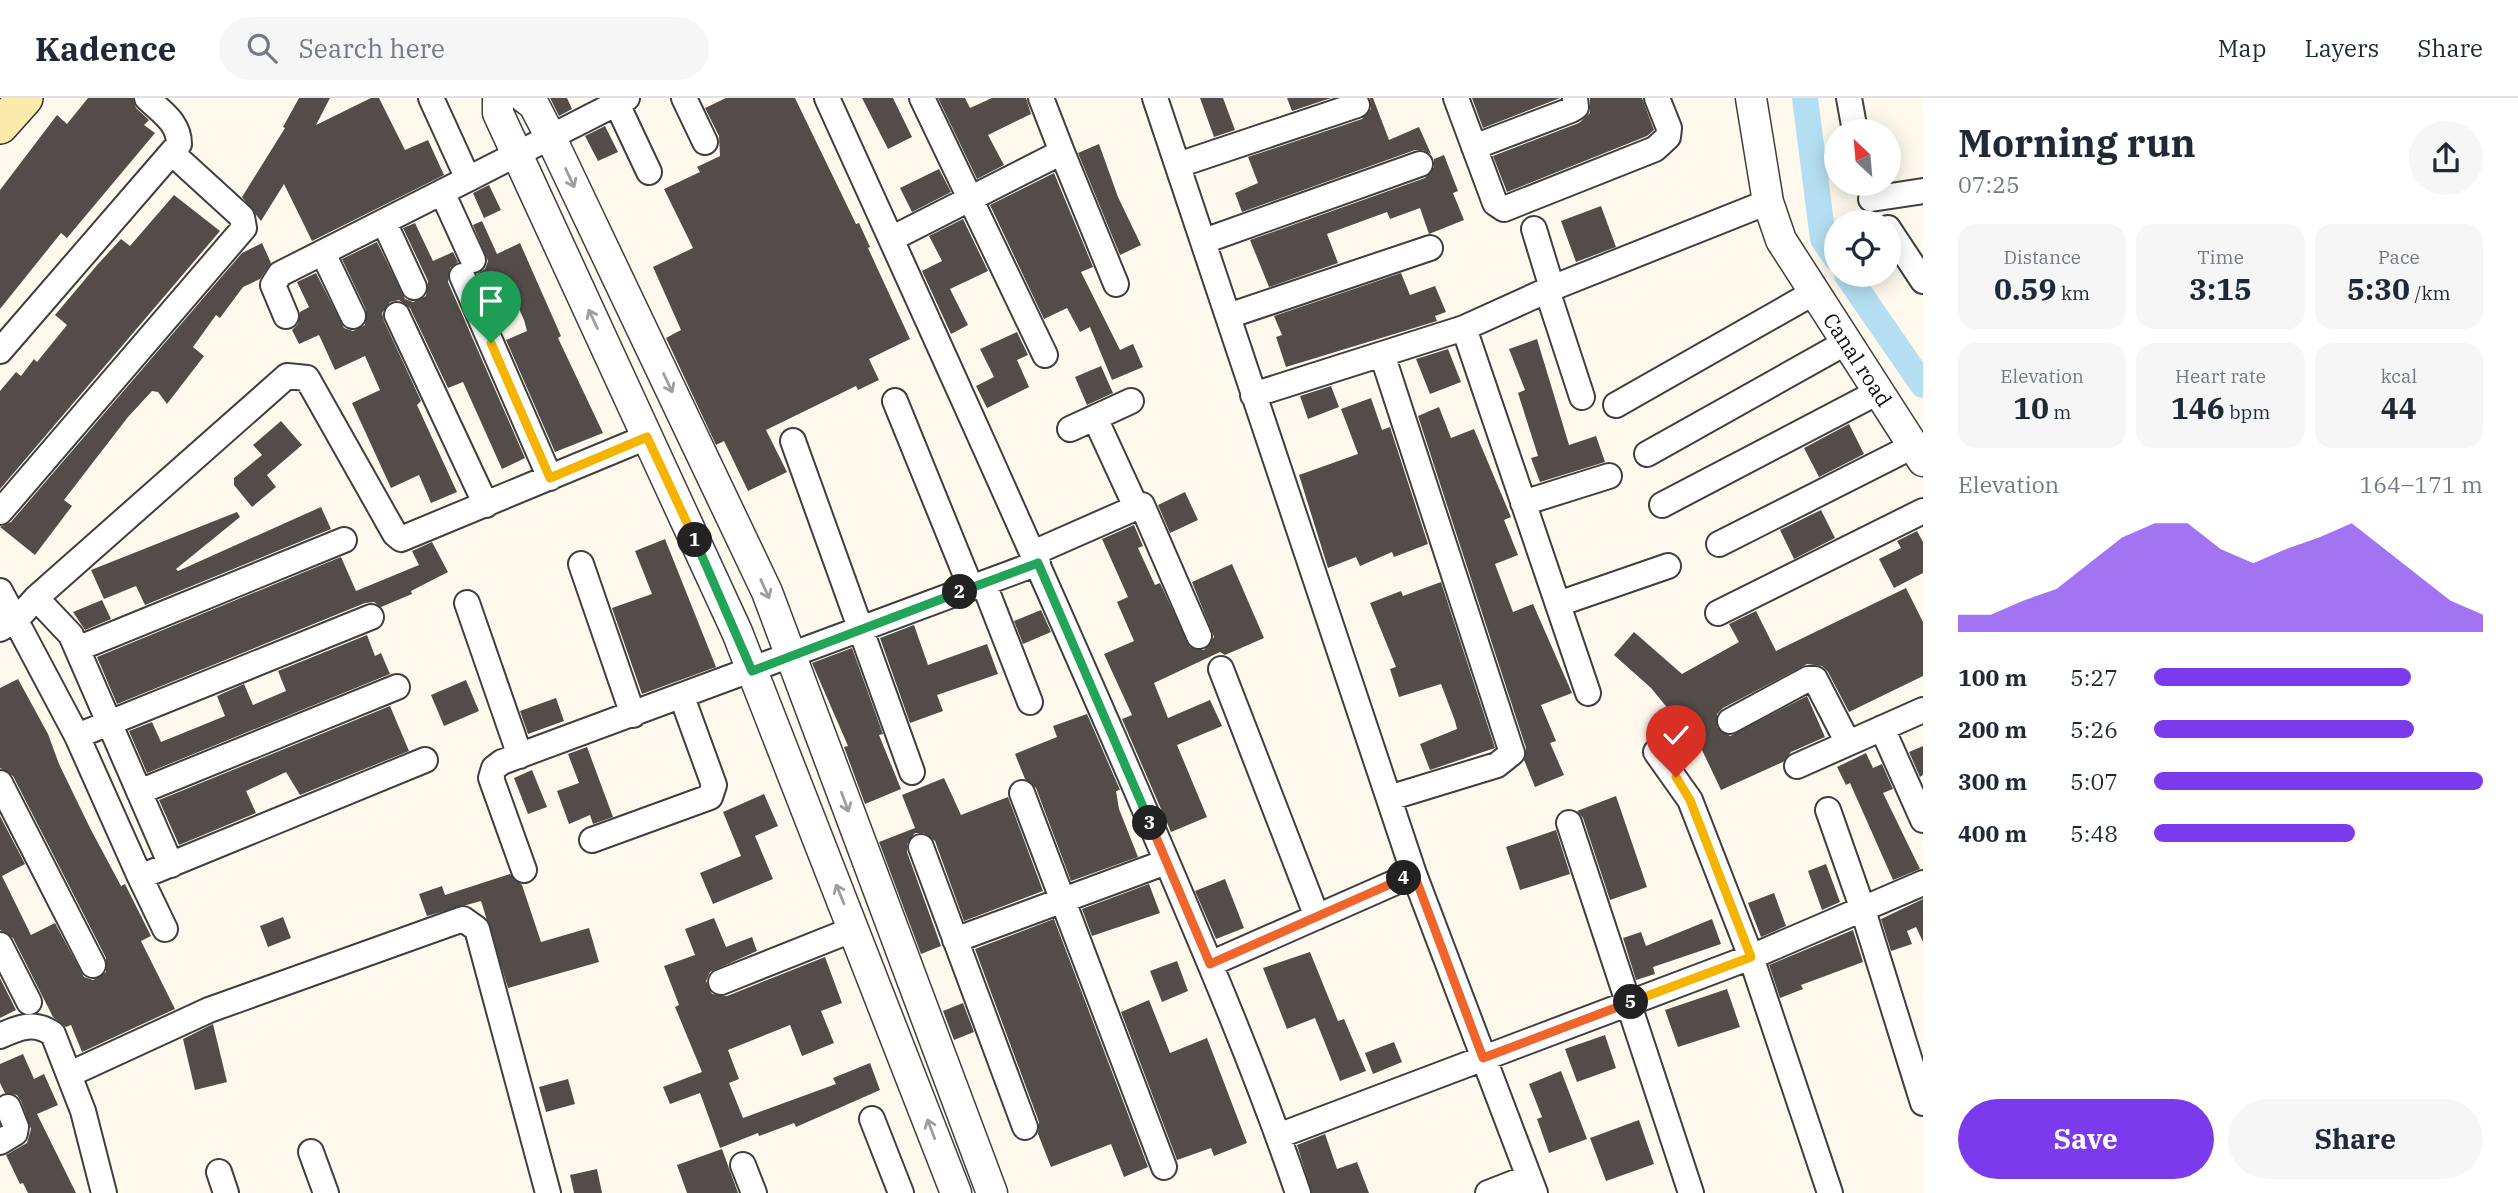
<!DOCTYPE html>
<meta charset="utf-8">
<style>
:root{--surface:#fff;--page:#f6f6f7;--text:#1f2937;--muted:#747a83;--line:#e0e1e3;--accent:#7c3aed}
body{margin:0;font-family:"IBM Plex Serif",serif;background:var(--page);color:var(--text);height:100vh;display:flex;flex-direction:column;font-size:26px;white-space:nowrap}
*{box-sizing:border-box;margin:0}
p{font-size:23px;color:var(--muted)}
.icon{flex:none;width:38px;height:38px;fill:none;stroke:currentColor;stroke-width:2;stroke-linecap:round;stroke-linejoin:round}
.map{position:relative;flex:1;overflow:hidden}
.side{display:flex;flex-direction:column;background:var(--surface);width:595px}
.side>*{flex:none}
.needle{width:46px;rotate:334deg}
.controls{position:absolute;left:1824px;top:21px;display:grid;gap:14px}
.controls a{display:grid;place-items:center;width:77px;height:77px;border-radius:50%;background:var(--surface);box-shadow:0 4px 18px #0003;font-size:35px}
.pin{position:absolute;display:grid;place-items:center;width:60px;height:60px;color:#fff;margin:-72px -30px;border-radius:50% 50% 50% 0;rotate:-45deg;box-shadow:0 0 7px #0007}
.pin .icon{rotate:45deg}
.km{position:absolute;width:35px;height:35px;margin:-18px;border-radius:50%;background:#222;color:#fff;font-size:19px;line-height:35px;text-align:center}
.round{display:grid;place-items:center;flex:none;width:74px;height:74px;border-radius:37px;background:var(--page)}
.overview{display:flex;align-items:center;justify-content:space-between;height:119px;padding:0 35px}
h1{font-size:38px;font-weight:800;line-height:52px}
.figures{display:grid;grid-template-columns:repeat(3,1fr);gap:10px;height:119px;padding:7px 35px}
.figures div{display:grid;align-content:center;border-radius:18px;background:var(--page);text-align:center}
.figures b{font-size:30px;font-weight:800}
.figures small{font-size:19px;font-weight:400}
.figures p{font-size:19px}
.chart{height:196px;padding:14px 35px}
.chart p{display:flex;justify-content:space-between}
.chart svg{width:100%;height:126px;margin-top:7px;fill:var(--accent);opacity:.7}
.action{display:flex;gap:14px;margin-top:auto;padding:14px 35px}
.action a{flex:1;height:80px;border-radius:42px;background:var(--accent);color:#fff;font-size:28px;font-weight:800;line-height:80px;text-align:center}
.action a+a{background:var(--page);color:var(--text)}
ul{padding:0 35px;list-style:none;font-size:23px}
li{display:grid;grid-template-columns:112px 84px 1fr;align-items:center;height:52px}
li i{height:18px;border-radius:9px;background:var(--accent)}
header{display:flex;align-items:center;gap:42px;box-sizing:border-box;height:98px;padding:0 35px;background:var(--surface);border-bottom:2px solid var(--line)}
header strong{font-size:33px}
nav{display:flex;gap:38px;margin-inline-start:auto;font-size:24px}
.search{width:490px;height:63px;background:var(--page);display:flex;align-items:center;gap:18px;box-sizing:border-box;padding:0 24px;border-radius:38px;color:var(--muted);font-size:26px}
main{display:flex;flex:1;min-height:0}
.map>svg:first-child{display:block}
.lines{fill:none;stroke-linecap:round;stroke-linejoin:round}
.canal{stroke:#b4dff2;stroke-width:26}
.building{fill:#544c49}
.minor-casing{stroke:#3f3f3f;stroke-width:28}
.tertiary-casing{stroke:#3f3f3f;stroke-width:33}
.secondary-casing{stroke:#2e2e2e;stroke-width:38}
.minor{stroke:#fff;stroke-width:24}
.tertiary{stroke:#fff;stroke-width:30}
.secondary{stroke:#faebab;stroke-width:35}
.oneway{stroke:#9e9e9e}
.split-1-casing{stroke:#fff;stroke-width:14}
.split-2-casing{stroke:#fff;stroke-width:14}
.split-3-casing{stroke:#fff;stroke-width:14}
.split-4-casing{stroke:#fff;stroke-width:14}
.split-5-casing{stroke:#fff;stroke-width:14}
.split-6-casing{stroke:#fff;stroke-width:14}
.split-1{stroke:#f5b400;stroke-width:9}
.split-2{stroke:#22a559;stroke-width:9}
.split-3{stroke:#22a559;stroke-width:9}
.split-4{stroke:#f0652b;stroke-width:9}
.split-5{stroke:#f0652b;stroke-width:9}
.split-6{stroke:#f5b400;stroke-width:9}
.labels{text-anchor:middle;stroke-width:7;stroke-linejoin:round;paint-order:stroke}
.street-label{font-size:21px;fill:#0c0c0c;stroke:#fff}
</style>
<header>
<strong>Kadence</strong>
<div class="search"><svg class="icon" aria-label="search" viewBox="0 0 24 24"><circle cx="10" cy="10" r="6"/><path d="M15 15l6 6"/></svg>Search here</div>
<nav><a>Map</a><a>Layers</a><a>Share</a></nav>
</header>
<main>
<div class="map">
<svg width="1923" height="1095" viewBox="0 0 1923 1095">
<rect width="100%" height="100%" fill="#fef9ec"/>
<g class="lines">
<path class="canal" d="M1805 0 1823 141 1836 160
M1847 177 1923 287"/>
</g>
<path class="building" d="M88 0H133L136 10 149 22 144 27 155 35 67 140 61 135 0 211V92L57 17 67 26Z
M299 0H330L316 27 371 0H379L405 52 428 42 444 77 312 143 284 86 261 123 242 99 285 30 283 29Z
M550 0H567L572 11 559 18Z
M726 0H795L856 126 859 125 870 149 868 150 910 241 869 261 879 282 858 292 856 288 766 332 787 374 748 393 724 343 716 347 666 240 681 232 653 169 693 150 664 91 700 74 697 69 720 58 719 38 705 10Z
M862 0H893L912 39 888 51Z
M938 0H965L970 10 992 0H1026L1031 16 988 37 1004 67 977 81Z
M1200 0H1223L1235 32 1214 39Z
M1287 0H1331L1292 13Z
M1370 0H1373L1389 42 1419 29 1431 56 1423 52H1415L1242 114 1235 95 1258 85 1248 59 1362 21 1371 11Z
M1472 0H1560L1483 30Z
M1590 0H1642L1654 32 1647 38 1507 94 1493 58 1579 25 1590 15Z
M605 28 618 54 598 63 585 38Z
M1099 46 1118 99 1141 147 1120 157 1078 55Z
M1444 57 1458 93 1453 95 1464 122 1429 136 1420 110 1390 121 1387 114 1327 136 1338 165 1269 189 1250 142 1425 80 1434 69V61Z
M939 71 951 94 912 114 900 90Z
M1054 75 1093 169 1081 174 1120 252 1133 246 1143 269 1112 282 1090 229 1080 234 1067 210 1044 221 990 107Z
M489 87 501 112 484 120 473 95Z
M174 97 220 133 0 391V293L16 274 21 278 34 261 37 264 67 227 55 217 98 166 121 141 130 148Z
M1601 108 1616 149 1576 164 1561 123Z
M963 121 988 173 950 191 968 227 951 236 922 173 942 163 929 138Z
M482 123 497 156 520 145 561 238 558 240 603 335 555 354 506 242 527 233 524 222 509 188 487 198 477 176 485 171 488 163 473 127Z
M415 125 433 163 453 154 458 164 450 170 448 184 525 360 502 371 463 284 448 290 410 210 399 202 390 204 382 215 384 223 421 303 417 307 457 394 431 405 419 377 391 390 352 305 380 292 365 258 335 272 319 237 299 246 292 232 298 226 300 214 309 209 297 184 316 175 344 230 353 233 365 227 366 212 342 161 377 144 405 201 413 204 426 198 428 183 403 130Z
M262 145 271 165 260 181 243 189 220 220 216 217 193 249 204 258 167 306 158 294 152 293 128 319 64 402 72 408 35 457 0 429 11 424 242 155Z
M1401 175 1410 197 1435 188 1446 214 1435 218 1437 223 1286 269 1276 239 1282 237 1274 218Z
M1017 234 1028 257 1017 262 1029 289 987 310 976 288 994 279 980 251Z
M1537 241 1569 347 1596 338 1605 364 1540 384 1531 360 1538 358 1518 295 1525 292 1509 251Z
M1448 251 1461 284 1430 296 1416 261Z
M1101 268 1113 295 1087 307 1075 279Z
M1331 288 1339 309 1308 321 1300 298Z
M1371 300 1382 332 1390 329 1428 446 1394 459 1392 454 1360 468 1356 459 1328 470 1299 377 1358 356 1341 311Z
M1439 309 1451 340 1474 331 1511 419 1504 422 1518 457 1495 466 1513 514 1533 506 1572 595 1541 607 1556 643 1550 645 1564 677 1535 689 1524 662 1526 650 1418 318Z
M281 323 302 347 267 377 276 389 252 409 234 387V380L262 357 253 347Z
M1849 326 1864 356 1819 379 1804 350Z
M1185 394 1198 422 1170 435 1158 407Z
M321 409 331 431 145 507 136 488 104 501 91 472 237 414 240 419 176 471 178 473Z
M1821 412 1835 440 1794 461 1780 432Z
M1134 427 1143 448 1138 450 1155 487 1160 485 1190 549 1204 552 1214 539 1192 484 1232 466 1264 540 1225 557 1220 554 1154 585 1168 620 1210 602 1222 628 1177 647 1207 719 1171 734 1122 621 1132 617 1104 556 1134 543 1117 504 1128 499 1102 441Z
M1917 433 1923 444V475L1894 490 1879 461 1901 450 1897 443Z
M665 441 716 569 642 596 612 510 652 496 635 453Z
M432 444 448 474 411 493 412 496 381 509 374 504 365 505 117 606 97 559 341 459 356 493 419 467 412 453Z
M1441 484 1495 650 1430 672 1420 646 1457 631 1455 623 1441 586 1399 599 1390 571 1396 569 1370 505 1401 493 1403 498Z
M1906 490 1923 524V578L1849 614 1828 574 1822 568 1807 566 1723 610 1717 616V629L1730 638 1807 598 1825 639 1791 654 1783 664 1721 692 1702 652 1651 590 1614 557 1634 534 1682 576 1739 544 1729 526 1756 513 1776 553Z
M102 502 111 521 85 532 73 514Z
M1041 512 1051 534 1023 546 1014 523Z
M914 527 928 567 987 546 998 576 937 597 943 613 910 625 880 540Z
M367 537 375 558 381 555 390 576 147 675 129 633 152 624 161 644 225 618 217 598 244 586 253 607 286 593 278 573Z
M852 550 883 636 879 637 901 691 865 706 844 649 848 648 812 565Z
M18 581 48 636 59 666 90 730 121 788 125 786 151 838 141 843 175 911 82 954 71 927 66 929 53 919 13 840 0 832V718L25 766 2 778 31 837 55 825 84 879 93 882 106 874V860L13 678 0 670V590Z
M466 582 479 613 444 628 431 597Z
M556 600 564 623 528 636 520 613Z
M390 608 409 653 300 697 286 674 246 693 256 715 179 747 159 702Z
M1087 616 1120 692 1116 693 1119 711 1138 759 1071 783 1036 690 1025 681 1015 656 1057 639 1053 628Z
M1923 648V677L1920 679 1909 654Z
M587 649 613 719 593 726 590 717 569 726 557 693 579 685 568 656Z
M1866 655 1873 670 1882 666 1893 691 1883 695 1920 771 1893 782 1850 685 1846 687 1837 669Z
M532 672 547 709 528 716 514 680Z
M944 680 961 717 1008 699 1043 793 964 823 935 743 924 735H915L907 746V754L941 848 921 856 879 744 915 730 902 697Z
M764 696 778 728 755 738 773 781 713 806 700 775 741 758 723 714Z
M1616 698 1647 789 1610 802 1583 720 1577 713Z
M1556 732 1570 776 1520 792 1506 749Z
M1826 766 1840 804 1822 812 1808 773Z
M510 776 522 787 541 844 589 830 599 864 508 890 481 803 427 818 419 796 442 788 445 797Z
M1225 781 1244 830 1216 841 1195 793Z
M1149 786 1160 815 1092 838 1082 811Z
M1774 795 1786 828 1761 839 1748 805Z
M1923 801V844L1916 829 1907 833 1912 846 1891 853 1881 821Z
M283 819 291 840 268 849 260 828Z
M714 820 726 849 752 839 757 853 710 874 706 883 712 896 727 898 825 859 842 905 821 913 834 945 802 958 790 927 728 952 739 981 729 985 743 1020 836 986 833 980 870 965 880 992 796 1029 794 1025 759 1038 758 1035 720 1050 700 995 670 1006 663 989 702 974 675 909 679 907 664 868 695 857 685 831Z
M1054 821 1148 1069 1124 1079 1111 1046 1051 1069 1038 1036 1039 1024 975 851Z
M1712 821 1721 846 1653 869 1655 876 1636 882 1623 840 1641 834 1646 848Z
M1853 832 1863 864 1801 887 1803 891 1780 900 1769 867Z
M1310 854 1338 923 1344 921 1366 973 1340 983 1315 920 1287 931 1263 870Z
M1177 863 1188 893 1162 904 1150 873Z
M0 880 16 912 0 920Z
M1727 891 1740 929 1678 949 1665 912Z
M1149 902 1170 955 1207 940 1247 1045 1214 1058 1211 1050 1177 1062 1121 914Z
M963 905 974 934 954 942 943 913Z
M213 926 227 984 195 992 183 941Z
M1605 937 1616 970 1577 984 1565 951Z
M1394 944 1402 964 1373 976 1365 955Z
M23 956 34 981 44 976 58 1007 37 1016 76 1095H28L23 1085 20 1086 6 1057 27 1045 31 1031 21 1003 17 997 5 995 0 985V966Z
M1561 973 1587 1041 1549 1055 1537 1021 1542 1019 1529 986Z
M568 981 575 1006 546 1014 539 989Z
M1639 1022 1654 1066 1606 1083 1590 1040Z
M1325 1036 1337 1071 1357 1064 1369 1095H1312L1297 1047Z
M722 1051 738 1095H687L677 1067Z
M597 1071 602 1095H574L570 1077Z"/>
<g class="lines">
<g class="minor-casing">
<path id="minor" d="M431 0 468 81 627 0
M684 0 705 44
M827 0C931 229 1035 458 1135 689 1192 823 1251 957 1298 1095
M922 0 1045 257
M1041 0 1062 54
M1155 0 1414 776 1210 866
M1456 0 1495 105 1504 111 1655 51 1668 39 1669 30 1657 0
M1849 0 1855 33
M617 6 649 74
M1474 49 1571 12 1576 9 1575 0
M1178 67 1357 7
M442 94 473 162
M1871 101 1923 93
M384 124 414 189
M1888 130 1923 183
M1534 131 1552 190
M891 141 1062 54 1116 186
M1204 143 1420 66
M323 155 353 218
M462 178 550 380
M1547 192 1582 299
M397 217 486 407
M286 218 273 187 280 176 468 81
M1228 218 1430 150
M1464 230 1552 190 1768 104
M0 253 179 46C179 24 161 14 147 0
M1382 256 1512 655 1497 667 1389 700
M1253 297 1464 230 1588 595
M895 303 971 490
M1616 307 1813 195
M1095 320 1136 409
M1070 331 1131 303
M793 343 912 674
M1647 356 1845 245
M1523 405 1609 378
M1662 407 1878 294
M0 414 244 130 242 119 173 56
M1719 446 1913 348
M1033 455 1142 407 1199 538
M581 466 633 617
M984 486 1030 604
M0 493 77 638 140 779 425 662
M36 500 71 537 171 767
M467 505 520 658
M1558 506 1668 468
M1718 515 1923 413
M0 531 17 521 36 500 287 278 307 280 395 436 401 441 647 339
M77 551 344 442
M1221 571 1317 819
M1730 623 1808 581H1815L1848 645
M1882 630 1923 722
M77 638 371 519
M1656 654 1690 702 1751 859 1830 1095
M1797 668 1923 612
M0 685 93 867
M139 694 397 589
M1022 695 1164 1069
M1828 712 1862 809 1923 1005
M1569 725 1691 1095
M592 742 710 699 714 687 682 599
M921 749 1025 1029
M524 772 491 680 494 670 502 664 1038 465
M1414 776 1535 1095
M140 779 165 831
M955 842 1166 764
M0 847 29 904
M721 884 854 831
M0 938C19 929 35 923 53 936L83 1013 104 1095
M70 976 209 912 463 821 477 831 548 1095
M872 1021 901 1095
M1278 1038 1751 859 1923 785
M0 1044 15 1035 16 1029 8 1009
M311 1054 326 1095
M743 1067 754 1095
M219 1074 226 1095
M1488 1095 1529 1079"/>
</g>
<g class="tertiary-casing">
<path id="tertiary" d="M498 0V15L737 534 956 1095
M525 0 534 7 551 40 767 494 992 1095
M1751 0 1768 104 1781 142 1923 363"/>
</g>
<g class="secondary-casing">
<path id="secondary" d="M0 28 25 0"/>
</g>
<use href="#minor" class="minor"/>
<use href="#tertiary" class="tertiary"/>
<use href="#secondary" class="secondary"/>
</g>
<defs><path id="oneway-shaft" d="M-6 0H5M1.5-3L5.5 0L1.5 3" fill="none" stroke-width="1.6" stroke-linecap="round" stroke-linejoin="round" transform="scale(1.75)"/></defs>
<g class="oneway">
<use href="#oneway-shaft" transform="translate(570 80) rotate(65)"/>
<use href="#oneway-shaft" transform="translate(593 221) rotate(-115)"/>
<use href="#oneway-shaft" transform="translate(668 285) rotate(65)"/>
<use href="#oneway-shaft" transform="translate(765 491) rotate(66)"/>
<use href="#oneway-shaft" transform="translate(845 704) rotate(70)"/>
<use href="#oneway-shaft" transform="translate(840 796) rotate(-112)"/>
<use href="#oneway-shaft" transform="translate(931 1031) rotate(-111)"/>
</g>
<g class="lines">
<g class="split-1-casing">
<path id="split-1" d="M491 245 550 380 647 339 695 442"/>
</g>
<g class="split-2-casing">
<path id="split-2" d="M695 442 752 573 960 494"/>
</g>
<g class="split-3-casing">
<path id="split-3" d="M960 494 1038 465 1150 725"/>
</g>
<g class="split-4-casing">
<path id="split-4" d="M1150 725 1210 866 1404 780"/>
</g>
<g class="split-5-casing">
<path id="split-5" d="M1404 780 1414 776 1483 960 1631 904"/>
</g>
<g class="split-6-casing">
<path id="split-6" d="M1631 904 1751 859 1690 702 1676 679"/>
</g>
<use href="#split-1" class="split-1"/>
<use href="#split-2" class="split-2"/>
<use href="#split-3" class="split-3"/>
<use href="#split-4" class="split-4"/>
<use href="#split-5" class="split-5"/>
<use href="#split-6" class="split-6"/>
</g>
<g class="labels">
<g class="street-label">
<text transform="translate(1857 262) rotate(57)" y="7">Canal road</text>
</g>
</g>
</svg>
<div class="controls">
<a><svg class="needle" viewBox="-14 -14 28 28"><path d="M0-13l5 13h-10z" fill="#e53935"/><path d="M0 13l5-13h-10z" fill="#747a83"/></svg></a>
<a><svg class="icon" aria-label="locate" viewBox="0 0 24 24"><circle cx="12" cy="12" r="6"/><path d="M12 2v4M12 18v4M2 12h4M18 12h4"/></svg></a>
</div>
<div class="pin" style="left:491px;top:245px;background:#1e9e55"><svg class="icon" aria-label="arrive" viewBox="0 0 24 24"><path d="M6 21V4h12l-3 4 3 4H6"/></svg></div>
<div class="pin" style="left:1676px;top:679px;background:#d93025"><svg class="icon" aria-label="check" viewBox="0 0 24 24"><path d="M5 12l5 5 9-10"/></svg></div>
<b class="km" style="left:695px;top:442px">1</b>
<b class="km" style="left:960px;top:494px">2</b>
<b class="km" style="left:1150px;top:725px">3</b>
<b class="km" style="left:1404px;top:780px">4</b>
<b class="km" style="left:1631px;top:904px">5</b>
</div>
<section class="side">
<div class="overview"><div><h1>Morning run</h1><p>07:25</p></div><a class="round"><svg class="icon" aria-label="share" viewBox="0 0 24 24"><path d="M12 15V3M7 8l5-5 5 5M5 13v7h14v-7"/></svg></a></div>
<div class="figures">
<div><p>Distance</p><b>0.59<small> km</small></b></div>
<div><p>Time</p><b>3:15</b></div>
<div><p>Pace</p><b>5:30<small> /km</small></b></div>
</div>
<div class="figures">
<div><p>Elevation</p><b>10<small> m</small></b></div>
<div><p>Heart rate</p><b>146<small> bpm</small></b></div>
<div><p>kcal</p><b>44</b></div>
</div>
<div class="chart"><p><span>Elevation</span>164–171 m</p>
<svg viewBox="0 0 160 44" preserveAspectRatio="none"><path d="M0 44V38L10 38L20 33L30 29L40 20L50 11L60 6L70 6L80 15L90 20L100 15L110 11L120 6L130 15L140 24L150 33L160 38V44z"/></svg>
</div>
<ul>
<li><b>100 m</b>5:27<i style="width:78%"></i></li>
<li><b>200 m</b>5:26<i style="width:79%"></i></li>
<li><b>300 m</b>5:07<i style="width:100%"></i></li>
<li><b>400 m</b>5:48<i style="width:61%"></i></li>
</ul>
<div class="action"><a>Save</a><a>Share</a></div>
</section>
</main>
